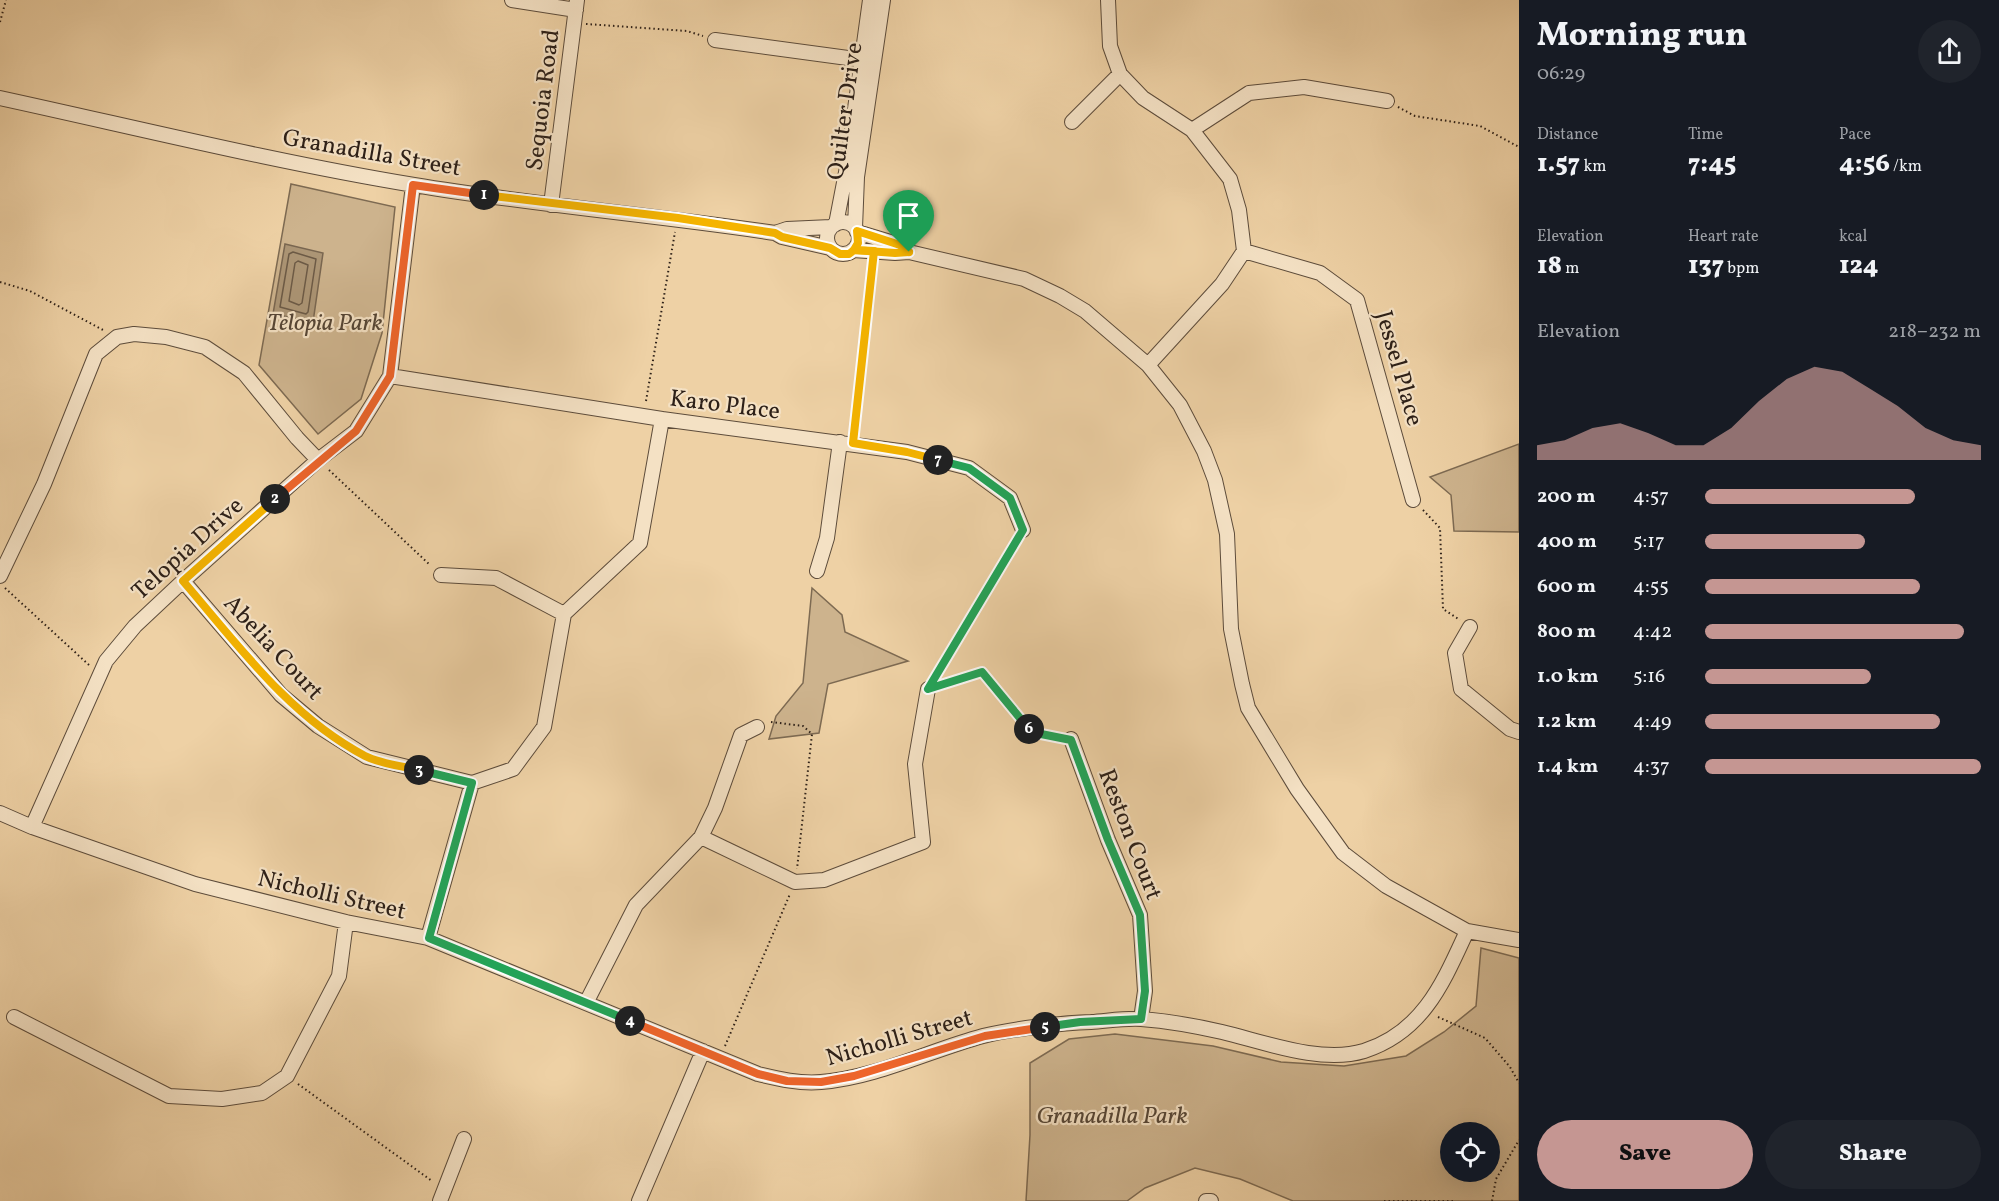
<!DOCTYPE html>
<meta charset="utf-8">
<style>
:root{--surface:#171b24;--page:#20242c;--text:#f1f3f6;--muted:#9ea1a6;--accent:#c59692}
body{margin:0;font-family:Vollkorn,serif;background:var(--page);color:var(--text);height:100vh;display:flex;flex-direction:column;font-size:22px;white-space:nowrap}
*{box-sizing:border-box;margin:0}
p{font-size:20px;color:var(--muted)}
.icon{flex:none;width:33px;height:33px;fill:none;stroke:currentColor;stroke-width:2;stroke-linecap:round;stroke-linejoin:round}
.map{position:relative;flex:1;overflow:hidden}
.drawer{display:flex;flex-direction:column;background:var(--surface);width:480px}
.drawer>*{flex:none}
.fabs{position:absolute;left:1440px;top:1122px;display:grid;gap:12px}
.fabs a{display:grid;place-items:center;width:60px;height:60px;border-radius:50%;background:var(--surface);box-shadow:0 6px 24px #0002;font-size:30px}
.pin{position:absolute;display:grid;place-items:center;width:51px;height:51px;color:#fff;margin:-62px -26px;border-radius:50% 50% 50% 0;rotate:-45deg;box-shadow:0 0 6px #0007}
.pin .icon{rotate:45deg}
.km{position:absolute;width:30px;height:30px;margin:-15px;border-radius:50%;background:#222;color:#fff;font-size:16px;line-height:30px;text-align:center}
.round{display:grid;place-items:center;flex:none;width:63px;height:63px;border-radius:32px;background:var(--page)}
.head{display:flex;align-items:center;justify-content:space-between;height:102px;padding:0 18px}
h1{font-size:33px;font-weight:800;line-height:45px}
.metrics{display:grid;grid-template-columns:repeat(3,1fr);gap:9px;height:102px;padding:6px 18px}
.metrics div{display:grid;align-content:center}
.metrics b{font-size:26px;font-weight:800}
.metrics small{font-size:16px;font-weight:400}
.metrics p{font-size:16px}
.chart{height:168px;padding:12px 18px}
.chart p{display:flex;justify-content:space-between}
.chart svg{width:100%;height:108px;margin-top:6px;fill:var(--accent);opacity:.7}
.button{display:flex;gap:12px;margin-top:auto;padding:12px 18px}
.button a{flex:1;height:69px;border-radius:36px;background:var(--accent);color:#111;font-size:24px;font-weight:800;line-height:69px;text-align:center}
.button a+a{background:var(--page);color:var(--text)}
ul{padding:0 18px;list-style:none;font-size:20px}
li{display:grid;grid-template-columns:96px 72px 1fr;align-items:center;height:45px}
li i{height:15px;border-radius:8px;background:var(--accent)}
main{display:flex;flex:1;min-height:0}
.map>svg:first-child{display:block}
.green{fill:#cdb38d;stroke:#7d6a52;stroke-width:1.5;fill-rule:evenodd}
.water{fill:#ac9575;stroke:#796650;stroke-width:1.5}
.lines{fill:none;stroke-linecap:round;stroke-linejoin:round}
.shore{stroke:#6c5a46;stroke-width:1.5}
.minor-casing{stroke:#5d4c3b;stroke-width:16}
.path{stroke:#2d2018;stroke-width:2;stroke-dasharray:1.5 3;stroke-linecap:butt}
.minor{stroke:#f4e1c4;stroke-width:14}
.split-1-casing{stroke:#fff;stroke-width:12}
.split-2-casing{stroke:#fff;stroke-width:12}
.split-3-casing{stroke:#fff;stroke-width:12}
.split-4-casing{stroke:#fff;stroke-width:12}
.split-5-casing{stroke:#fff;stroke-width:12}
.split-6-casing{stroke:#fff;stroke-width:12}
.split-7-casing{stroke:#fff;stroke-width:12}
.split-8-casing{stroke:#fff;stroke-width:12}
.split-1{stroke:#f5b400;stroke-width:8}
.split-2{stroke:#f0652b;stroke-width:8}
.split-3{stroke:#f5b400;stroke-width:8}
.split-4{stroke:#22a559;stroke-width:8}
.split-5{stroke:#f0652b;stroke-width:8}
.split-6{stroke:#22a559;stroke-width:8}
.split-7{stroke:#22a559;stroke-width:8}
.split-8{stroke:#f5b400;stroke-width:8}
.labels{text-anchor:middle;stroke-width:4.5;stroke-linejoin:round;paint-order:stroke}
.street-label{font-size:24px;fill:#2d2018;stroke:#f4e1c4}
.park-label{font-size:24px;font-style:italic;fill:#554535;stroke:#f4e1c4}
</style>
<main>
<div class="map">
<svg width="1519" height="1201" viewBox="0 0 1519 1201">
<rect width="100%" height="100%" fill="#eed1a5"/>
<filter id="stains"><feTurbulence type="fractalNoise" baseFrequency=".00333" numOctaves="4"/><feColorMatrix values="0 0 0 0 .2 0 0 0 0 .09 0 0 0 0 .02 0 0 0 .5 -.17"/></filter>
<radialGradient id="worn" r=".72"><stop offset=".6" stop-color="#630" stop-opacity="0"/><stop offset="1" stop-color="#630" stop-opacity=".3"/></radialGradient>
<path class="green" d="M291 184 395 207 382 333 361 399 318 434 259 365Z
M1519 444V532L1454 531 1451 495 1430 477Z
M812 588 842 615 845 632 908 661 828 684 819 733 769 739 776 716 803 683Z
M1481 948 1519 958V1201H1293L1240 1179 1195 1168 1145 1188 1127 1201H1026L1030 1135V1063L1069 1039 1115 1034 1213 1046 1281 1062 1344 1066 1406 1056 1444 1032 1476 1006ZM1450 1132H1490V1172H1450Z"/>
<path class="water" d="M285 244 323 253 313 322 273 314Z"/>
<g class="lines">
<path class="shore" d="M293 252 316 259 308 312 306 314 280 307 289 254Z
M298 261 308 265 302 303 299 305 289 301 295 263Z"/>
<g class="minor-casing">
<path id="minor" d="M512 0 576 10
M1108 0 1110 46 1120 74 1143 98 1192 130 1230 179 1239 210 1244 251 1222 284 1148 365
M715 40 870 61
M0 98C138 128 275 162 414 185 534 205 655 215 775 233L782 237 830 248
M1072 122 1120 74
M1192 130 1249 93 1304 87 1387 101
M551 205 577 0
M827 238a16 16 0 1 1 32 0a16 16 0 1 1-32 0Z
M836 224 847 167 870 0
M855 228 857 177 883 0
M857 232 900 245 909 252
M775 233 787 229 831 227
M853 250 895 253 909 252 1024 279 1060 296 1085 311 1148 365 1180 405 1204 451 1215 480 1227 534 1231 629 1242 684 1248 708 1297 789 1343 853 1386 886 1467 931 1519 940
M1244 251 1320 273 1357 300 1413 500
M390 376 662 419 907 452 969 468 1010 498 1023 530
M817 571 827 538 840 442
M441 575 496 578 564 614
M0 576 44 484 96 354 117 337 134 334 166 337 205 347 244 373 297 438 318 460
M183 581 281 695 318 726 367 757 472 783
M1470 627 1455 653 1461 689 1510 729 1519 732
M1071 739 1108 840 1140 915 1145 991 1141 1019
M0 813 32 827 195 884 346 922 428 938 758 1074C779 1079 800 1084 821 1082 875 1078 931 1050 983 1036 1011 1029 1061 1023 1091 1022 1107 1021 1124 1018 1141 1019 1167 1021 1196 1026 1222 1032 1264 1042 1321 1064 1364 1051 1423 1032 1443 983 1467 931
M32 827 106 661 135 626 183 581 318 460 356 431 390 376 413 185
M701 837 795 882 824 880 923 842 915 764 928 689
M428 938 472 783 513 769 544 727 564 614 640 543 662 419
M586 1003 636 905 701 837 715 808 741 735 757 727
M14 1017 169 1096 222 1099 262 1093 287 1076 339 976 346 922
M440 1201 464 1139
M639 1201 703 1051
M1206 1201H1211"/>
</g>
<path class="path" d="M0 22 6 0
M586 24 687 31 703 36
M1398 107 1415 116 1480 126 1519 147
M0 282 30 291 103 330
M646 401 675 232
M854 431 873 264
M329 470 430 565
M1423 510 1440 528 1443 609 1460 620
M5 588 89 665
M935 676 1016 542
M940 685 982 672 1031 732 1056 737
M771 722 803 726 812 734 797 869
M1438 1017 1485 1038 1510 1067 1519 1083
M725 1046 790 894
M298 1084 432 1181
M1384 1201H1453
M1492 1201 1496 1179 1519 1140"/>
<use href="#minor" class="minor"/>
</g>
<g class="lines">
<g class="split-1-casing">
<path id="split-1" d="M484 195 678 218 775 233 782 237 830 248 840 254H849L854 250 895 253 909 252"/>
</g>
<g class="split-2-casing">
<path id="split-2" d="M275 499 356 431 390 376 413 185 484 195"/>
</g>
<g class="split-3-casing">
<path id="split-3" d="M275 499 183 581C238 645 289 716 365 756 381 764 402 766 419 770"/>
</g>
<g class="split-4-casing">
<path id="split-4" d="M419 770 472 783 429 938 630 1021"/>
</g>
<g class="split-5-casing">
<path id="split-5" d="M630 1021 758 1074 787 1081 821 1082 854 1076 985 1036 1045 1027"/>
</g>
<g class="split-6-casing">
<path id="split-6" d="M1029 729 1031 732 1071 740 1108 840 1140 915 1145 991 1141 1019 1080 1022 1045 1027"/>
</g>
<g class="split-7-casing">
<path id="split-7" d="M938 460 969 468 1010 498 1023 530 928 689 982 672 1029 729"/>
</g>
<g class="split-8-casing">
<path id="split-8" d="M909 252 900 245 857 231 858 243 854 250 874 251 853 443 907 452 938 460"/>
</g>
<use href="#split-1" class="split-1"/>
<use href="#split-2" class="split-2"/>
<use href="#split-3" class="split-3"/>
<use href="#split-4" class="split-4"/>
<use href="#split-5" class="split-5"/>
<use href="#split-6" class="split-6"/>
<use href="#split-7" class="split-7"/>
<use href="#split-8" class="split-8"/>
</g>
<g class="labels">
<g class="street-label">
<text transform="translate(542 100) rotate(-83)" y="8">Sequoia Road</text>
<text transform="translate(844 111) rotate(-82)" y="8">Quilter Drive</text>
<text transform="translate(372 152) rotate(10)" y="8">Granadilla Street</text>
<text transform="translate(1400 368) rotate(74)" y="8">Jessel Place</text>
<text transform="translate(725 404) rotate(7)" y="8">Karo Place</text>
<text transform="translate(187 548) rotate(-42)" y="8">Telopia Drive</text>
<text transform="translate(274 647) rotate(47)" y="8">Abelia Court</text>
<text transform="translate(1131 834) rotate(69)" y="8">Reston Court</text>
<text transform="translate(332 894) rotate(13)" y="8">Nicholli Street</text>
<text transform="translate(899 1037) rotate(-16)" y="8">Nicholli Street</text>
</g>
<g class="park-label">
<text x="325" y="330">Telopia Park</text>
<text x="1112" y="1123">Granadilla Park</text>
</g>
</g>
<rect width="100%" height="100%" filter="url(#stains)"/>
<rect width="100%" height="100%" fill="url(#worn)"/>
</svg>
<div class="fabs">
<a><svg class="icon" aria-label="locate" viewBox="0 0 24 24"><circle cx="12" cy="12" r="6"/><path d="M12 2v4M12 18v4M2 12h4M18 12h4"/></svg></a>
</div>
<div class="pin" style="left:909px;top:252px;background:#1e9e55"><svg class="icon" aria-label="arrive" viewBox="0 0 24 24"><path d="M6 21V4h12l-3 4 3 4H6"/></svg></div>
<b class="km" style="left:484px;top:195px">1</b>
<b class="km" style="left:275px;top:499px">2</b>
<b class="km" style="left:419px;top:770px">3</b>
<b class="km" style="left:630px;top:1021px">4</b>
<b class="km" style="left:1045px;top:1027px">5</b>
<b class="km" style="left:1029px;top:729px">6</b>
<b class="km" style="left:938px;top:460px">7</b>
</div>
<section class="drawer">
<div class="head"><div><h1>Morning run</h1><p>06:29</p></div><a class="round"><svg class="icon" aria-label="share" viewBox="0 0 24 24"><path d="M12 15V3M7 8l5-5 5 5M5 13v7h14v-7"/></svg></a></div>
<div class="metrics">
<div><p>Distance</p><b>1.57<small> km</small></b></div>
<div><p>Time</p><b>7:45</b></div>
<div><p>Pace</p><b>4:56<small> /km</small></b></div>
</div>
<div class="metrics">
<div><p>Elevation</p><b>18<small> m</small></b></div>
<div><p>Heart rate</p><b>137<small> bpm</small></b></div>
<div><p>kcal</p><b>124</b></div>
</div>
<div class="chart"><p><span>Elevation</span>218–232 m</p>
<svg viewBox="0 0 160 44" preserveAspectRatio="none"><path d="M0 44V38L10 36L20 31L30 29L40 33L50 38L60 38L70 31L80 20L90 11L100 6L110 8L120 15L130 22L140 31L150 36L160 38V44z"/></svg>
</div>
<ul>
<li><b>200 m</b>4:57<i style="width:76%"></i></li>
<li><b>400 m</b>5:17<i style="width:58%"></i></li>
<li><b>600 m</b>4:55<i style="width:78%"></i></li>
<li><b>800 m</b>4:42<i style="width:94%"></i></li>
<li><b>1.0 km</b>5:16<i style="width:60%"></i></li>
<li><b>1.2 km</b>4:49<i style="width:85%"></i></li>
<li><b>1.4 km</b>4:37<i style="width:100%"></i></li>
</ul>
<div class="button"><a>Save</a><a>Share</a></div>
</section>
</main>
